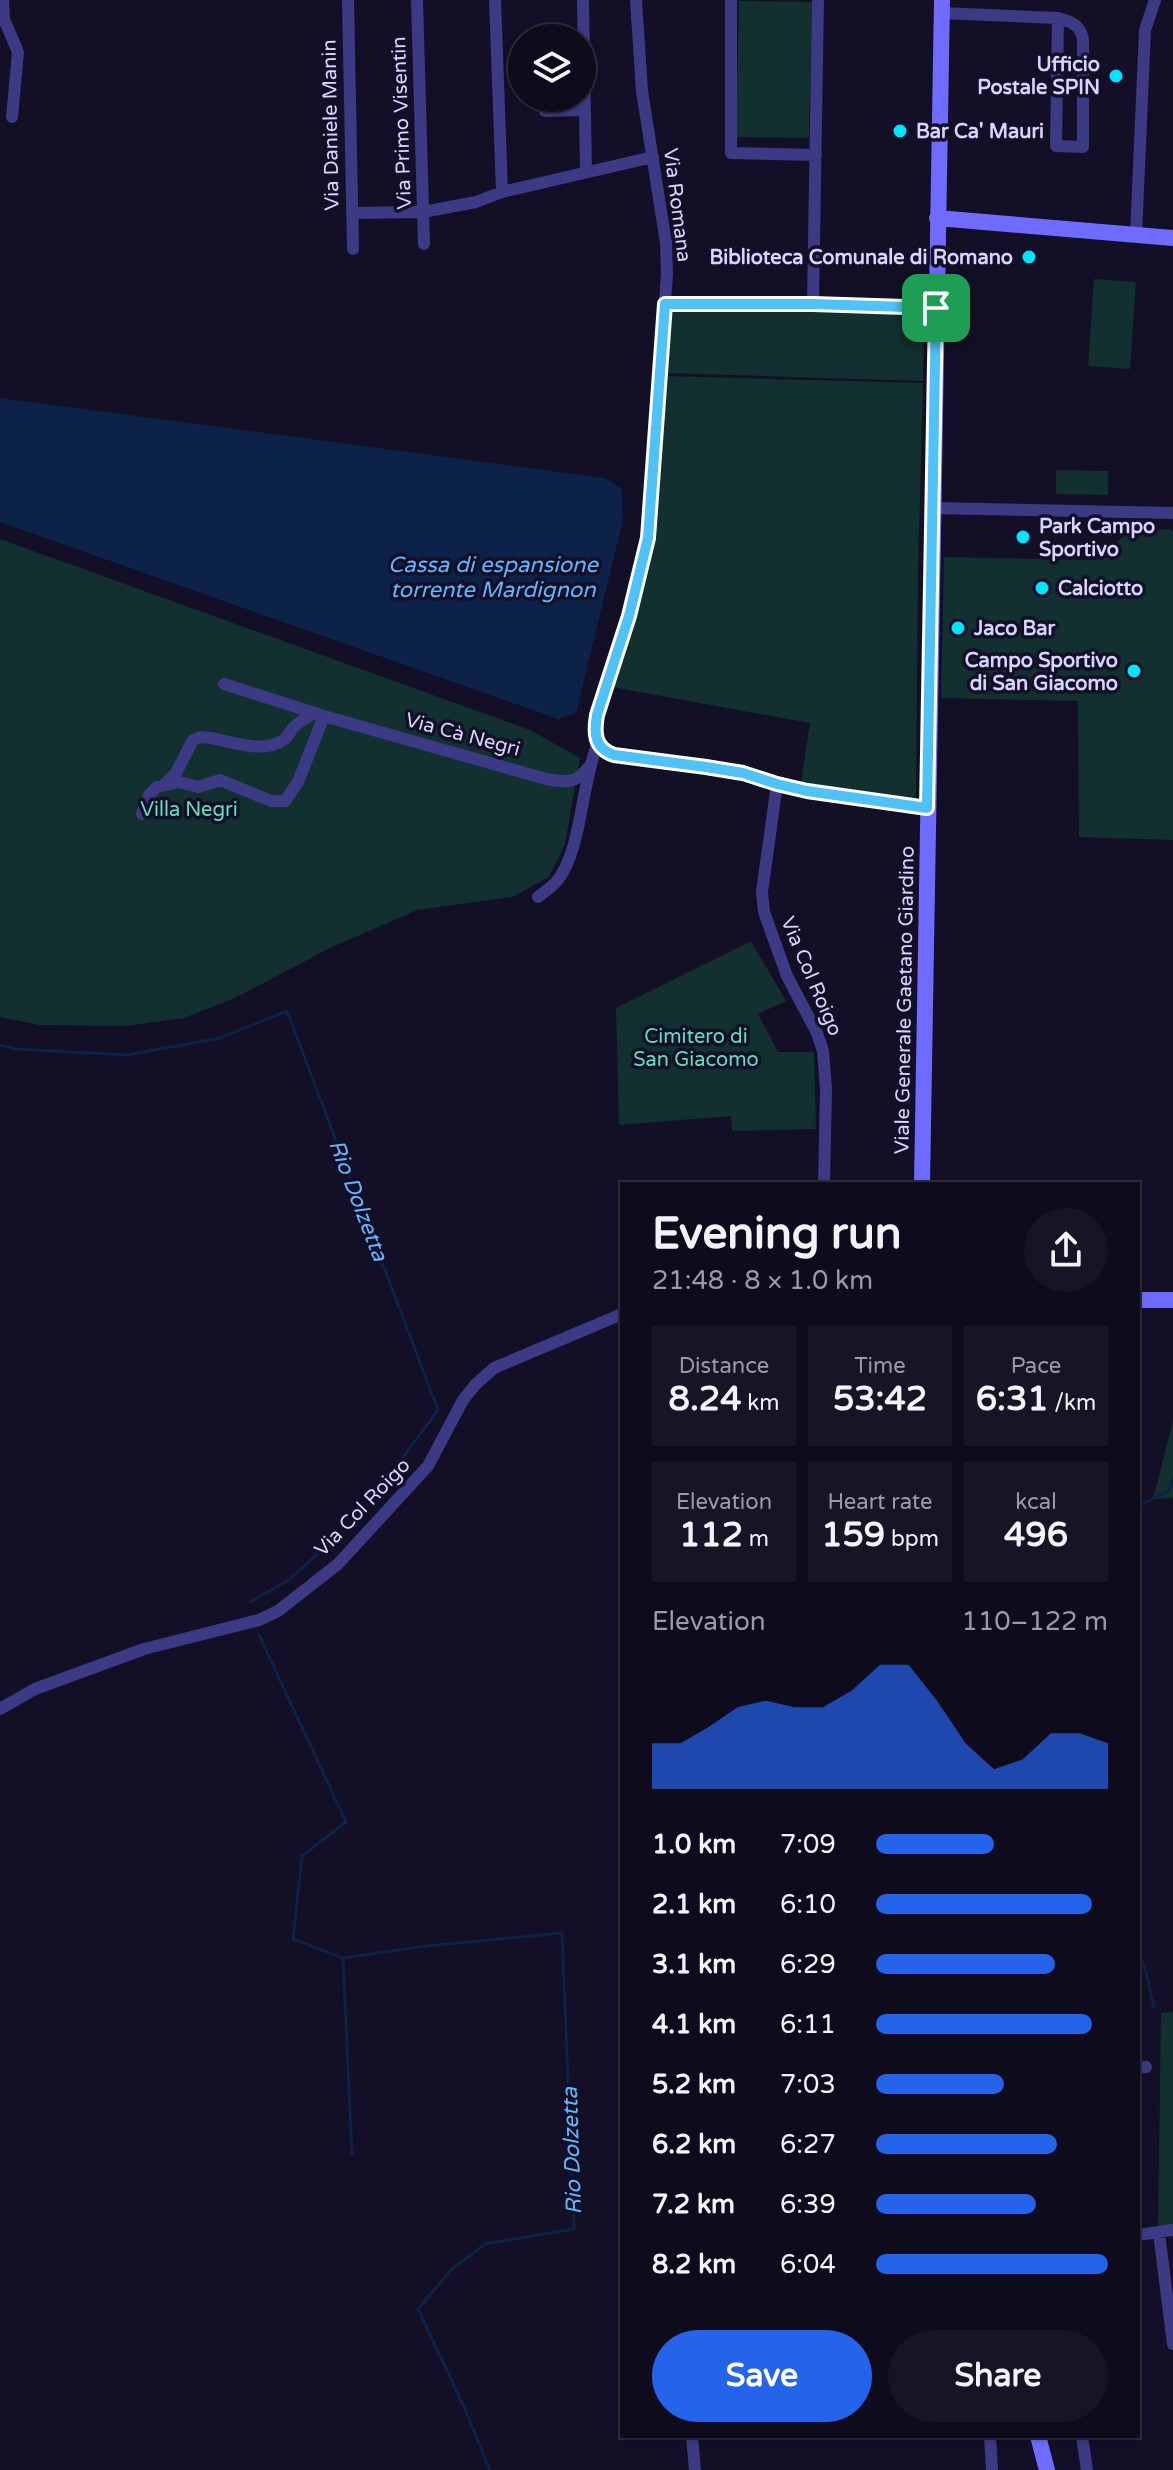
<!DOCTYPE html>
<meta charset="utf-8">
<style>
:root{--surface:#0e0b1c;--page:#171425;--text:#f1f3f6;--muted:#9b9ba3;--line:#2e2b3b;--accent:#2563eb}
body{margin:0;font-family:"Varela Round",sans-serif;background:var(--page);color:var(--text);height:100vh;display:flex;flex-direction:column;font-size:30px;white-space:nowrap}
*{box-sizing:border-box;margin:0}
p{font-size:26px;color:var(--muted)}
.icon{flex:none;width:44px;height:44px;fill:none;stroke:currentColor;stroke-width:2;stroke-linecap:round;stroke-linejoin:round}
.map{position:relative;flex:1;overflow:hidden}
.panel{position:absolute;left:620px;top:1182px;width:520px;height:1256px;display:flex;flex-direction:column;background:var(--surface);border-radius:0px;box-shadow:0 2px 6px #0004,0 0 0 2px var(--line)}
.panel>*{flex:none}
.buttons{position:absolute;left:508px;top:24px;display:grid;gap:16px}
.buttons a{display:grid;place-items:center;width:88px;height:88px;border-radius:50%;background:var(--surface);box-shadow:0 2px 6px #0004,0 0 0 2px var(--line);font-size:40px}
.pin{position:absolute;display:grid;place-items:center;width:68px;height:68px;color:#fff;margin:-34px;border-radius:16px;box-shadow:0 4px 12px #0006}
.round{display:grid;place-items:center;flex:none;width:84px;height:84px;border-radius:42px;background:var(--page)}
.summary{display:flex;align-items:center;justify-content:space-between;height:136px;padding:0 32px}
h1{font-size:44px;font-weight:700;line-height:60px}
.metrics{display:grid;grid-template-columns:repeat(3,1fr);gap:12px;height:136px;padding:8px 32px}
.metrics div{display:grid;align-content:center;border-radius:0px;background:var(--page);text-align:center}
.metrics b{font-size:34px;font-weight:700}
.metrics small{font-size:22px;font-weight:400}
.metrics p{font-size:22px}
.chart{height:224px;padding:16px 32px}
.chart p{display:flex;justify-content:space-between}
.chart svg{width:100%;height:144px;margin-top:8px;fill:var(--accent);opacity:.7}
.action{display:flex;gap:16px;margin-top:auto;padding:16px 32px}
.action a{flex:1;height:92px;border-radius:48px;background:var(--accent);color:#fff;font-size:32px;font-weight:700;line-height:92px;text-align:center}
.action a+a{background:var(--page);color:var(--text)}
ul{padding:0 32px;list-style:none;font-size:26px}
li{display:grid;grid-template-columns:128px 96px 1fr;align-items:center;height:60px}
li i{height:20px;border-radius:10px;background:var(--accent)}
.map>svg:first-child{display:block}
.green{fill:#12302f}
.water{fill:#0c2248}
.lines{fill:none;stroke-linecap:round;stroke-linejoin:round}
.stream{stroke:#0c2248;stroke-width:3}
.street{stroke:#3d3a85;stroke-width:12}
.secondary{stroke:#6f6bff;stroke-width:16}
.route-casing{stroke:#fff;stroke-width:16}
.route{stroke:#4fc3f7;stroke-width:10}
.poi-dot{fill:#00e5ff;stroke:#130f26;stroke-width:3}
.labels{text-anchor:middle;stroke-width:7;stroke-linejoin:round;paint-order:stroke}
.poi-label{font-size:20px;font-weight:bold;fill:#d9d4ff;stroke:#130f26;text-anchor:start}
.street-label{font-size:20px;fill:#d9d4ff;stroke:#130f26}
.park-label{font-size:20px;fill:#5fe0c0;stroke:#130f26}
.water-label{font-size:22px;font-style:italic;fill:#62b6ff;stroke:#130f26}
</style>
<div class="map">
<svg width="1173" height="2470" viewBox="0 0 1173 2470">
<rect width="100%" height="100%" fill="#130f26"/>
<path class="green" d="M739 1 812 2 809 138 736 137Z
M1094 279 1136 282 1130 369 1088 366Z
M677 308 916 312V316L924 318 923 381 666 373 670 312Z
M665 376 923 383 918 570 916 795 913 800 803 785 801 782 810 723 612 687 649 568Z
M1056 470 1108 471V495L1056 494Z
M1171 529 1173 532V840L1079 837 1078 701 941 698 944 557 1096 560 1129 531Z
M0 539 530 730 580 758 565 844 549 877 512 897 417 910 330 948 237 997 184 1018 126 1026 39 1025 0 1017Z
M751 941 786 1001 758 1014 778 1052H814L816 1129 732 1131 731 1116 619 1125 616 1008Z
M1173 1421V1498L1153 1499Z
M1173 2012V2228L1158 2230 1161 2013Z"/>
<path class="water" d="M0 398 605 478 622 489 623 520 576 713 558 719 0 522Z"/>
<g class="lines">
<path class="stream" d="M0 1045 16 1049 127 1055 220 1038 287 1011 438 1410 361 1514 290 1579 250 1602
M1138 1506 1169 1491 1173 1479
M259 1635 346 1822 302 1856 293 1939 343 1958 352 2155
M1138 1956 1144 1964 1154 2008
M343 1958 426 1946 562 1933 574 2229 485 2244 452 2269 418 2309 464 2407 490 2470"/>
<path class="street" d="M3 0 4 19 18 52 12 117
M348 0 353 249
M417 0 424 244
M495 0 502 192
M583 0 586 171
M636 0 642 91 666 243 667 274 648 538 629 616 595 729 598 743 605 752 614 755 706 767 743 773 777 784 807 791 927 808
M731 0V153L816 155
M941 13 1058 18C1071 22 1080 24 1083 39V147L1056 146 1058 18
M545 111 585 110
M352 213 423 212 476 202 502 192 653 157
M1136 235 1145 30 1155 0
M665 304H813L936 308
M813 304 818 0
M932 508 1173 513
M224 684 315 713
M165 784 176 773 193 740 201 737C226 738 258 755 282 741 288 738 289 732 294 727 300 721 307 717 315 713L324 716
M777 784 762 892 764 912 787 976 817 1033 823 1051 826 1089 824 1184
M142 814 149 795 157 787 179 782 198 787 220 780 271 801H285L298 782 324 716 546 779C566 782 574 785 588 768
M538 897C544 892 552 887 557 881 582 850 581 783 598 743
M0 1709 35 1689 144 1649 259 1620 278 1611 338 1564 428 1466 463 1400 475 1385 494 1368 622 1314
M1138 2068 1146 2067
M1159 2233 1173 2344
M1138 2235 1173 2230
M692 2436 695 2470
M990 2436 992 2470
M1082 2436 1087 2470"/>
<path class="secondary" d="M937 218 1173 238
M922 1184 942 0
M1138 1300H1173
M1038 2436 1047 2470"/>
</g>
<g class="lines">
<g class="route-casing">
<path id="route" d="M665 304H813L936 308 927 808 807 791 777 784 743 773 706 767 614 755C594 748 594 733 597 715L629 616 648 538Z"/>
</g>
<use href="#route" class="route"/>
</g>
<g class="poi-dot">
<circle cx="1116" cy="76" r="8"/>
<circle cx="900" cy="131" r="8"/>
<circle cx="1029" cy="257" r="8"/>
<circle cx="1023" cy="537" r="8"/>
<circle cx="1042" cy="588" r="8"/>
<circle cx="958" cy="628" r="8"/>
<circle cx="1134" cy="671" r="8"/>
</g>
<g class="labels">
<g class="poi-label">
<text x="1100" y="71" text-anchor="end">Ufficio<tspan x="1100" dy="23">Postale SPIN</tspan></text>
<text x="916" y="138">Bar Ca' Mauri</text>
<text x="1013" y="264" text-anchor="end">Biblioteca Comunale di Romano</text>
<text x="1039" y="533">Park Campo<tspan x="1039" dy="23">Sportivo</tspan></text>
<text x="1058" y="595">Calciotto</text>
<text x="974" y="635">Jaco Bar</text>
<text x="1118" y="667" text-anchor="end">Campo Sportivo<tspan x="1118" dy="23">di San Giacomo</tspan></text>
</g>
<g class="street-label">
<text transform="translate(401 123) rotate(-92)" y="7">Via Primo Visentin</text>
<text transform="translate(330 125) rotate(-91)" y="7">Via Daniele Manin</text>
<text transform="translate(678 205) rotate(83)" y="7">Via Romana</text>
<text transform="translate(463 734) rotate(15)" y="7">Via Cà Negri</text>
<text transform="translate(812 976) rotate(67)" y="7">Via Col Roigo</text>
<text transform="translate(904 1000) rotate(-89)" y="7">Viale Generale Gaetano Giardino</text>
<text transform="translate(362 1507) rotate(-46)" y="7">Via Col Roigo</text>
</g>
<g class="park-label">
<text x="189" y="816">Villa Negri</text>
<text x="696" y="1043">Cimitero di<tspan x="696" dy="23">San Giacomo</tspan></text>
</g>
<g class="water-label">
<text x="493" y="572">Cassa di espansione<tspan x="493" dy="25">torrente Mardignon</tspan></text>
<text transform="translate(359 1200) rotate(69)" y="8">Rio Dolzetta</text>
<text transform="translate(571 2151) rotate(-92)" y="8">Rio Dolzetta</text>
</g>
</g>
</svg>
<div class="buttons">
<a><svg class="icon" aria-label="layers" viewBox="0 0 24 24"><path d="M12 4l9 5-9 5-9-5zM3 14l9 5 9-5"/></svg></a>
</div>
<div class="pin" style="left:936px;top:308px;background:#1e9e55"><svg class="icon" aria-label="arrive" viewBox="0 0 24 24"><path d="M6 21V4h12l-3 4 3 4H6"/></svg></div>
<section class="panel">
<div class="summary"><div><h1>Evening run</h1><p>21:48 · 8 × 1.0 km</p></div><a class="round"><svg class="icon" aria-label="share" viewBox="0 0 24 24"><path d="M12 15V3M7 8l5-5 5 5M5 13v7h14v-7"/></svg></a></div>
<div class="metrics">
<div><p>Distance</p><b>8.24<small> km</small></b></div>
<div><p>Time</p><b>53:42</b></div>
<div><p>Pace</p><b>6:31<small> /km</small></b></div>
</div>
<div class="metrics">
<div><p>Elevation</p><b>112<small> m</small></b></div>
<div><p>Heart rate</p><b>159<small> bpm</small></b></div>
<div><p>kcal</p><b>496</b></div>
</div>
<div class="chart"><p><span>Elevation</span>110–122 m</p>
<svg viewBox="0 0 160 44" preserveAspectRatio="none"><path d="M0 44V30L10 30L20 25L30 19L40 17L50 19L60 19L70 14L80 6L90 6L100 17L110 30L120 38L130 35L140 27L150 27L160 30V44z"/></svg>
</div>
<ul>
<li><b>1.0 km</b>7:09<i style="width:51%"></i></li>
<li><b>2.1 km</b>6:10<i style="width:93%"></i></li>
<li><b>3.1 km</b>6:29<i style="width:77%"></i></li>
<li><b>4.1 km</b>6:11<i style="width:93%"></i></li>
<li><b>5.2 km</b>7:03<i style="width:55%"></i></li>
<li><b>6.2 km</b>6:27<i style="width:78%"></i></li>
<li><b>7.2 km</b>6:39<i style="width:69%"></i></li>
<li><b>8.2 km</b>6:04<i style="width:100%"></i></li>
</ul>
<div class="action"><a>Save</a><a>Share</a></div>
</section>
</div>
